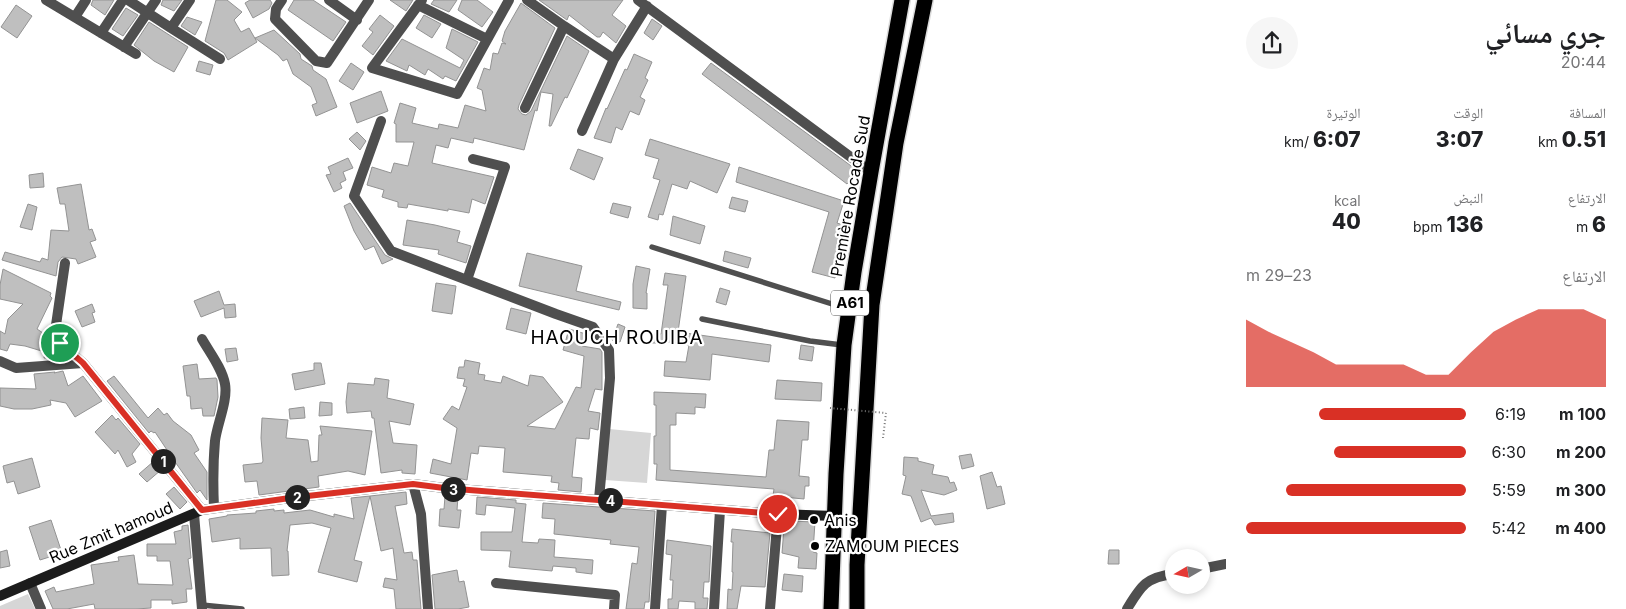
<!DOCTYPE html>
<html lang="ar">
<meta charset="utf-8">
<style>
:root{--surface:#fff;--page:#f6f6f6;--text:#202124;--muted:#757577;--accent:#d93025}
body{margin:0;font-family:Inter,"Noto Naskh Arabic",sans-serif;background:var(--page);color:var(--text);direction:rtl;height:100vh;display:flex;flex-direction:column;font-size:19px;white-space:nowrap}
*{box-sizing:border-box;margin:0}
p{font-size:16px;color:var(--muted)}
.icon{flex:none;width:28px;height:28px;fill:none;stroke:currentColor;stroke-width:2;stroke-linecap:round;stroke-linejoin:round}
.map{position:relative;flex:1;overflow:hidden;direction:ltr}
.panel{display:flex;flex-direction:column;background:var(--surface);width:400px}
.panel>*{flex:none}
.needle{width:32px;rotate:261deg}
.buttons{position:absolute;left:1165px;top:549px;display:grid;gap:10px}
.buttons a{display:grid;place-items:center;width:45px;height:45px;border-radius:50%;background:var(--surface);box-shadow:0 2px 8px #0003;font-size:25px}
.pin{position:absolute;display:grid;place-items:center;width:42px;height:42px;color:#fff;margin:-21px;border:2px solid #fff;border-radius:50%;box-shadow:0 1px 5px #0007}
.km{position:absolute;width:25px;height:25px;margin:-12px;border-radius:50%;background:#222;color:#fff;font-size:14px;line-height:25px;text-align:center}
.round{display:grid;place-items:center;flex:none;width:52px;height:52px;border-radius:26px;background:var(--page)}
.headline{display:flex;align-items:center;justify-content:space-between;height:85px;padding:0 20px}
h1{font-size:28px;font-weight:800;line-height:38px}
.metrics{display:grid;grid-template-columns:repeat(3,1fr);gap:8px;height:85px;padding:5px 20px}
.metrics div{display:grid;align-content:center}
.metrics b{font-size:21px;font-weight:800}
.metrics small{font-size:14px;font-weight:400}
.metrics p{font-size:14px}
.chart{height:140px;padding:10px 20px}
.chart p{display:flex;justify-content:space-between}
.chart svg{width:100%;height:90px;margin-top:5px;fill:var(--accent);opacity:.7}
ul{padding:0 20px;list-style:none;font-size:16px}
li{display:grid;grid-template-columns:80px 60px 1fr;align-items:center;height:38px}
li i{height:12px;border-radius:6px;background:var(--accent)}
main{display:flex;flex:1;min-height:0}
.map>svg:first-child{display:block}
.green{fill:#d6d6d6}
.building{fill:#bfbfbf;stroke:#939393}
.lines{fill:none;stroke-linecap:round;stroke-linejoin:round}
.highway-casing{stroke:#dbdbdb;stroke-width:18}
.path{stroke:#717171;stroke-width:2;stroke-dasharray:1 2.5;stroke-linecap:butt}
.lane{stroke:#4f4f4f;stroke-width:5.5}
.street{stroke:#4f4f4f;stroke-width:10}
.secondary{stroke:#1c1c1c;stroke-width:10}
.highway{stroke:#000;stroke-width:15}
.path-bridge{stroke:#717171;stroke-width:2;stroke-dasharray:1 2.5;stroke-linecap:butt}
.route-casing{stroke:#fff;stroke-width:10}
.route{stroke:#d93025;stroke-width:6}
.poi-dot{fill:#000;stroke:#fff;stroke-width:2}
.labels{text-anchor:middle;stroke-width:4.5;stroke-linejoin:round;paint-order:stroke}
.shield{fill:#fff;stroke:#4c4c4c;stroke-width:1}
.shield-label{font-size:15px;font-weight:bold;fill:#000}
.street-label{font-size:16px;fill:#000;stroke:#fff}
.poi-label{font-size:16px;fill:#000;stroke:#fff;text-anchor:start}
.quarter-label{font-size:19px;letter-spacing:1px;fill:#000;stroke:#fff}
</style>
<main>
<section class="panel">
<div class="headline"><div><h1>جري مسائي</h1><p>20:44</p></div><a class="round"><svg class="icon" aria-label="share" viewBox="0 0 24 24"><path d="M12 15V3M7 8l5-5 5 5M5 13v7h14v-7"/></svg></a></div>
<div class="metrics">
<div><p>المسافة</p><b>0.51<small> km</small></b></div>
<div><p>الوقت</p><b>3:07</b></div>
<div><p>الوتيرة</p><b>6:07<small> /km</small></b></div>
</div>
<div class="metrics">
<div><p>الارتفاع</p><b>6<small> m</small></b></div>
<div><p>النبض</p><b>136<small> bpm</small></b></div>
<div><p>kcal</p><b>40</b></div>
</div>
<div class="chart"><p><span>الارتفاع</span>23–29 m</p>
<svg viewBox="0 0 160 44" preserveAspectRatio="none"><path d="M0 44V11L10 17L20 22L30 27L40 33L50 33L60 33L70 33L80 38L90 38L100 27L110 17L120 11L130 6L140 6L150 6L160 11V44z"/></svg>
</div>
<ul>
<li><b>100 m</b>6:19<i style="width:67%"></i></li>
<li><b>200 m</b>6:30<i style="width:60%"></i></li>
<li><b>300 m</b>5:59<i style="width:82%"></i></li>
<li><b>400 m</b>5:42<i style="width:100%"></i></li>
</ul>
</section>
<div class="map">
<svg width="1226" height="609" viewBox="0 0 1226 609">
<rect width="100%" height="100%" fill="#fff"/>
<path class="green" d="M609 429 651 433 647 483 605 480Z
M28 594 35 609H0V606Z"/>
<path class="building" d="M93 0H114L105 15 91 5Z
M163 0H182L174 11 161 5Z
M216 0H227L242 12 234 20 241 32 249 28 257 42 228 60 224 53 205 41Z
M250 0H270L272 3 269 9 253 18 245 3Z
M294 0H313L346 22 333 41 288 10Z
M390 0H413L406 11Z
M434 0H457L449 12 431 4Z
M462 0H477L493 12 482 27 458 10Z
M539 0H623L612 15 626 26 616 43 603 32 600 37H597L569 15 567 20Z
M521 3 555 28 519 105 518 109 522 114 526 115 531 111 567 36 589 51 567 98 565 97 551 126H549L553 94 541 92 537 111 535 110 524 150 474 138 473 143 451 138 448 148 436 145 432 163 494 177 485 204 472 199 469 213 448 209V211L408 204 407 208 398 207V202L382 197 384 190 367 185 372 167 391 173 394 163 408 166 414 142H396V124L394 123 400 103 416 108 412 123 438 129 439 124 458 128 465 105 486 111 482 90 477 88 484 68 490 70 493 53 498 54 502 43 506 44 502 41 505 31Z
M16 5 32 16 17 38 1 27Z
M126 8 138 15 123 36 112 29Z
M380 15 394 26 373 55 362 46 373 32 369 29Z
M424 15 441 24 432 38 416 28Z
M187 17 202 22 195 35 181 26Z
M652 19 662 26 653 40 644 33Z
M149 22 188 47 174 72 154 61 134 45Z
M452 29 478 42 456 81 445 76 443 79 428 69 425 75 409 65 407 71 386 61 402 39 460 68 464 60 446 48Z
M274 30 300 54 301 59 312 66 313 70 326 79 337 107 316 116 312 105 317 103 311 87 293 74 287 59 283 61 278 55 255 38Z
M634 54 652 62 645 78 648 80 640 97 645 100 639 115 630 111 622 130 616 127 611 143 594 138 606 108 607 109 625 69 627 70Z
M199 61 213 65 210 75 196 71Z
M351 63 364 72 353 90 339 81Z
M711 63 858 171 847 184 702 74Z
M381 91 388 111 357 123 350 103Z
M357 132 366 141 360 150 349 139Z
M650 139 730 164 717 193 690 181 687 189 672 184 663 215 659 214 658 220 648 217 660 180 653 178 659 159 645 155Z
M578 149 603 158 594 180 570 169Z
M348 158 353 168 343 172 346 180 340 183 342 188 334 192 326 175 331 174 328 167Z
M739 167 844 201 837 223 849 227 835 278 812 272 829 212 736 182Z
M43 173 44 187 30 188 29 175Z
M81 184 89 230 92 229 96 240 90 242 96 257 78 264 76 259 62 257 58 262 56 276 2 260 5 252 40 262 42 258 48 260 51 230 69 231 65 204H60L57 188Z
M732 197 748 201 745 212 729 208Z
M350 203 385 255 393 259 382 264 374 246 365 250 354 231 344 206Z
M613 203 631 207 628 218 610 213Z
M28 204 37 207 32 230 20 227Z
M673 216 705 226 700 244 670 235Z
M407 220 435 225 460 231 457 242 471 246 466 263 438 254 439 250 403 245Z
M725 251 751 258 748 268 723 261Z
M527 253 582 266 576 291 621 302 619 310 519 286Z
M636 266 650 269 646 293H647V309L633 308V284Z
M3 269 51 293 50 296 52 298 37 329 43 333 39 340 45 342V344L54 345 59 351 57 358H44L45 352 25 346 10 344 7 351 0 349V331L5 334 8 319 23 304 0 299V285Z
M665 273 686 276 678 332 771 345 769 362 712 354 710 380 664 376 665 361 686 362 689 345 662 341V343H652V334H661L668 285H663Z
M436 283 456 286 452 314 432 311Z
M720 288 730 291 726 305 716 302Z
M219 291 224 305 235 304 236 317 225 318 224 308 201 317 194 301Z
M92 304 95 312 92 313 95 322 82 327 75 311Z
M511 308 531 313 526 334 506 329Z
M618 324 625 327 620 342 612 340Z
M569 329 586 334 582 346 600 349 602 352V390L595 389 588 411 600 413 598 430 590 428 589 439 576 438 572 477 582 478 581 492 558 490 559 483 551 482 552 476 503 472 505 448 479 446 478 454 471 453 467 480 430 473 433 459 451 464 457 428 443 419 452 406 459 410 467 387 463 386 465 379 457 378 459 367H464L465 360 480 363 478 374 485 375 484 380 501 383 503 376 528 386 530 375 543 377 563 402 527 426 555 429 576 387 581 388 584 356 563 350Z
M801 345 814 347 812 361 799 359Z
M236 348 238 360 227 362 225 349Z
M314 363H321L325 384 295 390 292 374 314 370Z
M197 364 199 379 216 378 217 380 218 397 214 416H203L202 408 191 409 190 396H187L183 366Z
M63 371 68 386 83 376 102 401 75 417 66 403 50 400 51 405 32 409H14L0 406V388L36 389 34 374 55 372 54 373Z
M114 376 148 418 158 408 164 415 167 413 173 421 191 435 199 450 194 453 207 472V500L200 490 197 493 173 459 171 461 164 452 167 450 155 432 154 433 151 431 149 433 107 381Z
M375 378 389 380 387 398 414 404 410 425 389 421 393 443 417 445 415 474 402 473V470L381 473 374 418H372L371 411 347 413 346 402 348 383 374 385Z
M777 380 822 383 821 401 775 399Z
M654 392 706 394 705 408 695 407V414L676 413V425H670V470L766 477 769 450H774L777 420 809 422 808 440H802L799 476 809 477V486H805L804 499 773 496 774 489 656 480 657 464H654V436H656V405H654Z
M320 402 332 403V415L319 416Z
M304 407 305 418 290 419 289 409Z
M112 415 116 420 118 418 140 444 132 454 136 462 127 467 118 450 115 454 95 432Z
M262 418 288 420 286 438 308 440 311 462 318 461 319 435H322L320 426 372 431 365 475 348 471 318 476 319 487 259 495 257 481 245 482 243 465 262 463 263 461 261 438Z
M971 454 974 466 962 469 959 456Z
M904 457 918 458V461L934 465 932 474 948 477 950 483 954 482 957 490 944 495 921 490 931 516 953 513 954 522 935 525 931 518 921 522 911 496 902 494 906 476 903 475Z
M32 458 40 487 18 494 14 481 7 483 3 466Z
M154 461 161 470 147 482 139 474Z
M992 472 997 487 1001 486 1005 504 987 509 980 476Z
M174 487 187 502 180 509 166 494Z
M406 492 407 504 395 506 404 553 412 552 413 560H417L421 609H396L394 589 383 587 385 578 397 580 393 548 381 551 370 496Z
M370 496 354 560 362 562 357 582 318 572 331 528 312 523 290 525 287 551H288L289 575 272 576 271 548 240 549V538L212 542 209 519 227 516V515L256 513V511L274 509V511L284 510V513L310 510 334 517V514L354 519 351 498Z
M445 496 458 497 457 510H461L459 528 439 526 440 509H444Z
M477 497 516 500V503L526 504 522 542 538 543 539 539 555 540 554 557 593 560 592 574 576 572V568L553 566 552 571 509 567 511 551 481 550V532H512L515 508 486 505 485 515 476 514Z
M543 503 655 511 649 602H645L644 609H626L632 563 637 564 639 547 610 544 611 540 554 534 555 519 542 518Z
M51 520 62 553 40 560 29 527Z
M789 521 815 522 813 552 817 553 816 569 798 568 799 557 782 553 784 528 789 529Z
M188 525 191 558 188 559 192 589H186L187 602 172 604V600H151V608L136 609H95L94 604 67 609H53L45 591 54 587 56 592 94 584 91 565 119 561 118 557 134 555 138 584 173 585 170 561H157V556H147V544H176L174 532 182 530V526Z
M732 529 770 533 765 587 741 586 737 609H727L728 589 732 590 733 572H732L733 542H731Z
M667 540 711 546 709 582H704L703 598H708L707 609H695V602L679 601 678 609H668V599H672L673 580H670L672 555 666 554Z
M7 550 10 566 0 568V552Z
M1109 550H1119V564H1108Z
M457 570 459 582 464 581 469 607 458 609H435L432 575Z
M784 574 803 576 802 592 782 590Z"/>
<g class="lines">
<g class="highway-casing">
<path id="highway" d="M831 609 836 474 844 345 854 272 871 172 902 0
M857 609V565L872 305 896 143 925 0"/>
</g>
<path class="path" d="M883 438 886 413"/>
<path class="lane" d="M652 247 848 309
M702 319 810 341 842 345
M202 605 242 609"/>
<path class="street" d="M46 0 136 54
M128 0 171 28
M190 0 171 28 220 59
M282 0 276 9 275 19 316 61 327 63 369 0
M329 0 357 20
M422 0 372 68 457 94 509 0
M527 0 564 26
M638 0 871 172
M418 5 487 39
M75 17 86 0
M101 33 123 0
M124 47 156 0
M525 108 564 26 614 59 647 6
M381 121 354 196 391 251 556 314 593 327 609 350 610 378 599 499
M582 131 614 59
M65 263 55 332 60 343 83 363
M467 280 505 167 473 159
M202 339C210 353 222 368 225 384 228 401 217 424 215 441 213 463 213 486 214 508
M0 361 16 368 83 363 202 510
M413 484 421 514 428 609
M194 514 202 609
M1201 569 1226 564
M30 583 41 609
M496 583 615 595 614 609
M655 609 662 505
M714 609 720 510
M770 609 778 514
M1127 609C1141 586 1146 577 1174 574"/>
<path class="secondary" d="M0 596 202 510 290 498 413 484 444 488 778 514 834 516"/>
<use href="#highway" class="highway"/>
<path class="path-bridge" d="M830 408 886 413"/>
</g>
<g class="lines">
<g class="route-casing">
<path id="route" d="M60 343 83 363 202 510 290 498 413 484 444 488 778 514"/>
</g>
<use href="#route" class="route"/>
</g>
<g class="poi-dot">
<circle cx="814" cy="520" r="5"/>
<circle cx="815" cy="546" r="5"/>
</g>
<g class="labels">
<rect class="shield" x="831" y="290.5" width="38" height="25" rx="4"/>
<g class="shield-label">
<text x="850" y="308">A61</text>
</g>
<g class="street-label">
<text transform="translate(850 196) rotate(-80)" y="6">Première Rocade Sud</text>
<text transform="translate(111 532) rotate(-23)" y="6">Rue Zmit hamoud</text>
</g>
<g class="poi-label">
<text x="824" y="526">Anis</text>
<text x="825" y="552">ZAMOUM PIECES</text>
</g>
<g class="quarter-label">
<text x="617" y="344">HAOUCH ROUIBA</text>
</g>
</g>
</svg>
<div class="buttons">
<a><svg class="needle" viewBox="-14 -14 28 28"><path d="M0-13l5 13h-10z" fill="#e53935"/><path d="M0 13l5-13h-10z" fill="#757577"/></svg></a>
</div>
<div class="pin" style="left:60px;top:343px;background:#1e9e55"><svg class="icon" aria-label="arrive" viewBox="0 0 24 24"><path d="M6 21V4h12l-3 4 3 4H6"/></svg></div>
<div class="pin" style="left:778px;top:514px;background:#d93025"><svg class="icon" aria-label="check" viewBox="0 0 24 24"><path d="M5 12l5 5 9-10"/></svg></div>
<b class="km" style="left:163px;top:461px">1</b>
<b class="km" style="left:297px;top:497px">2</b>
<b class="km" style="left:453px;top:489px">3</b>
<b class="km" style="left:610px;top:500px">4</b>
</div>
</main>
